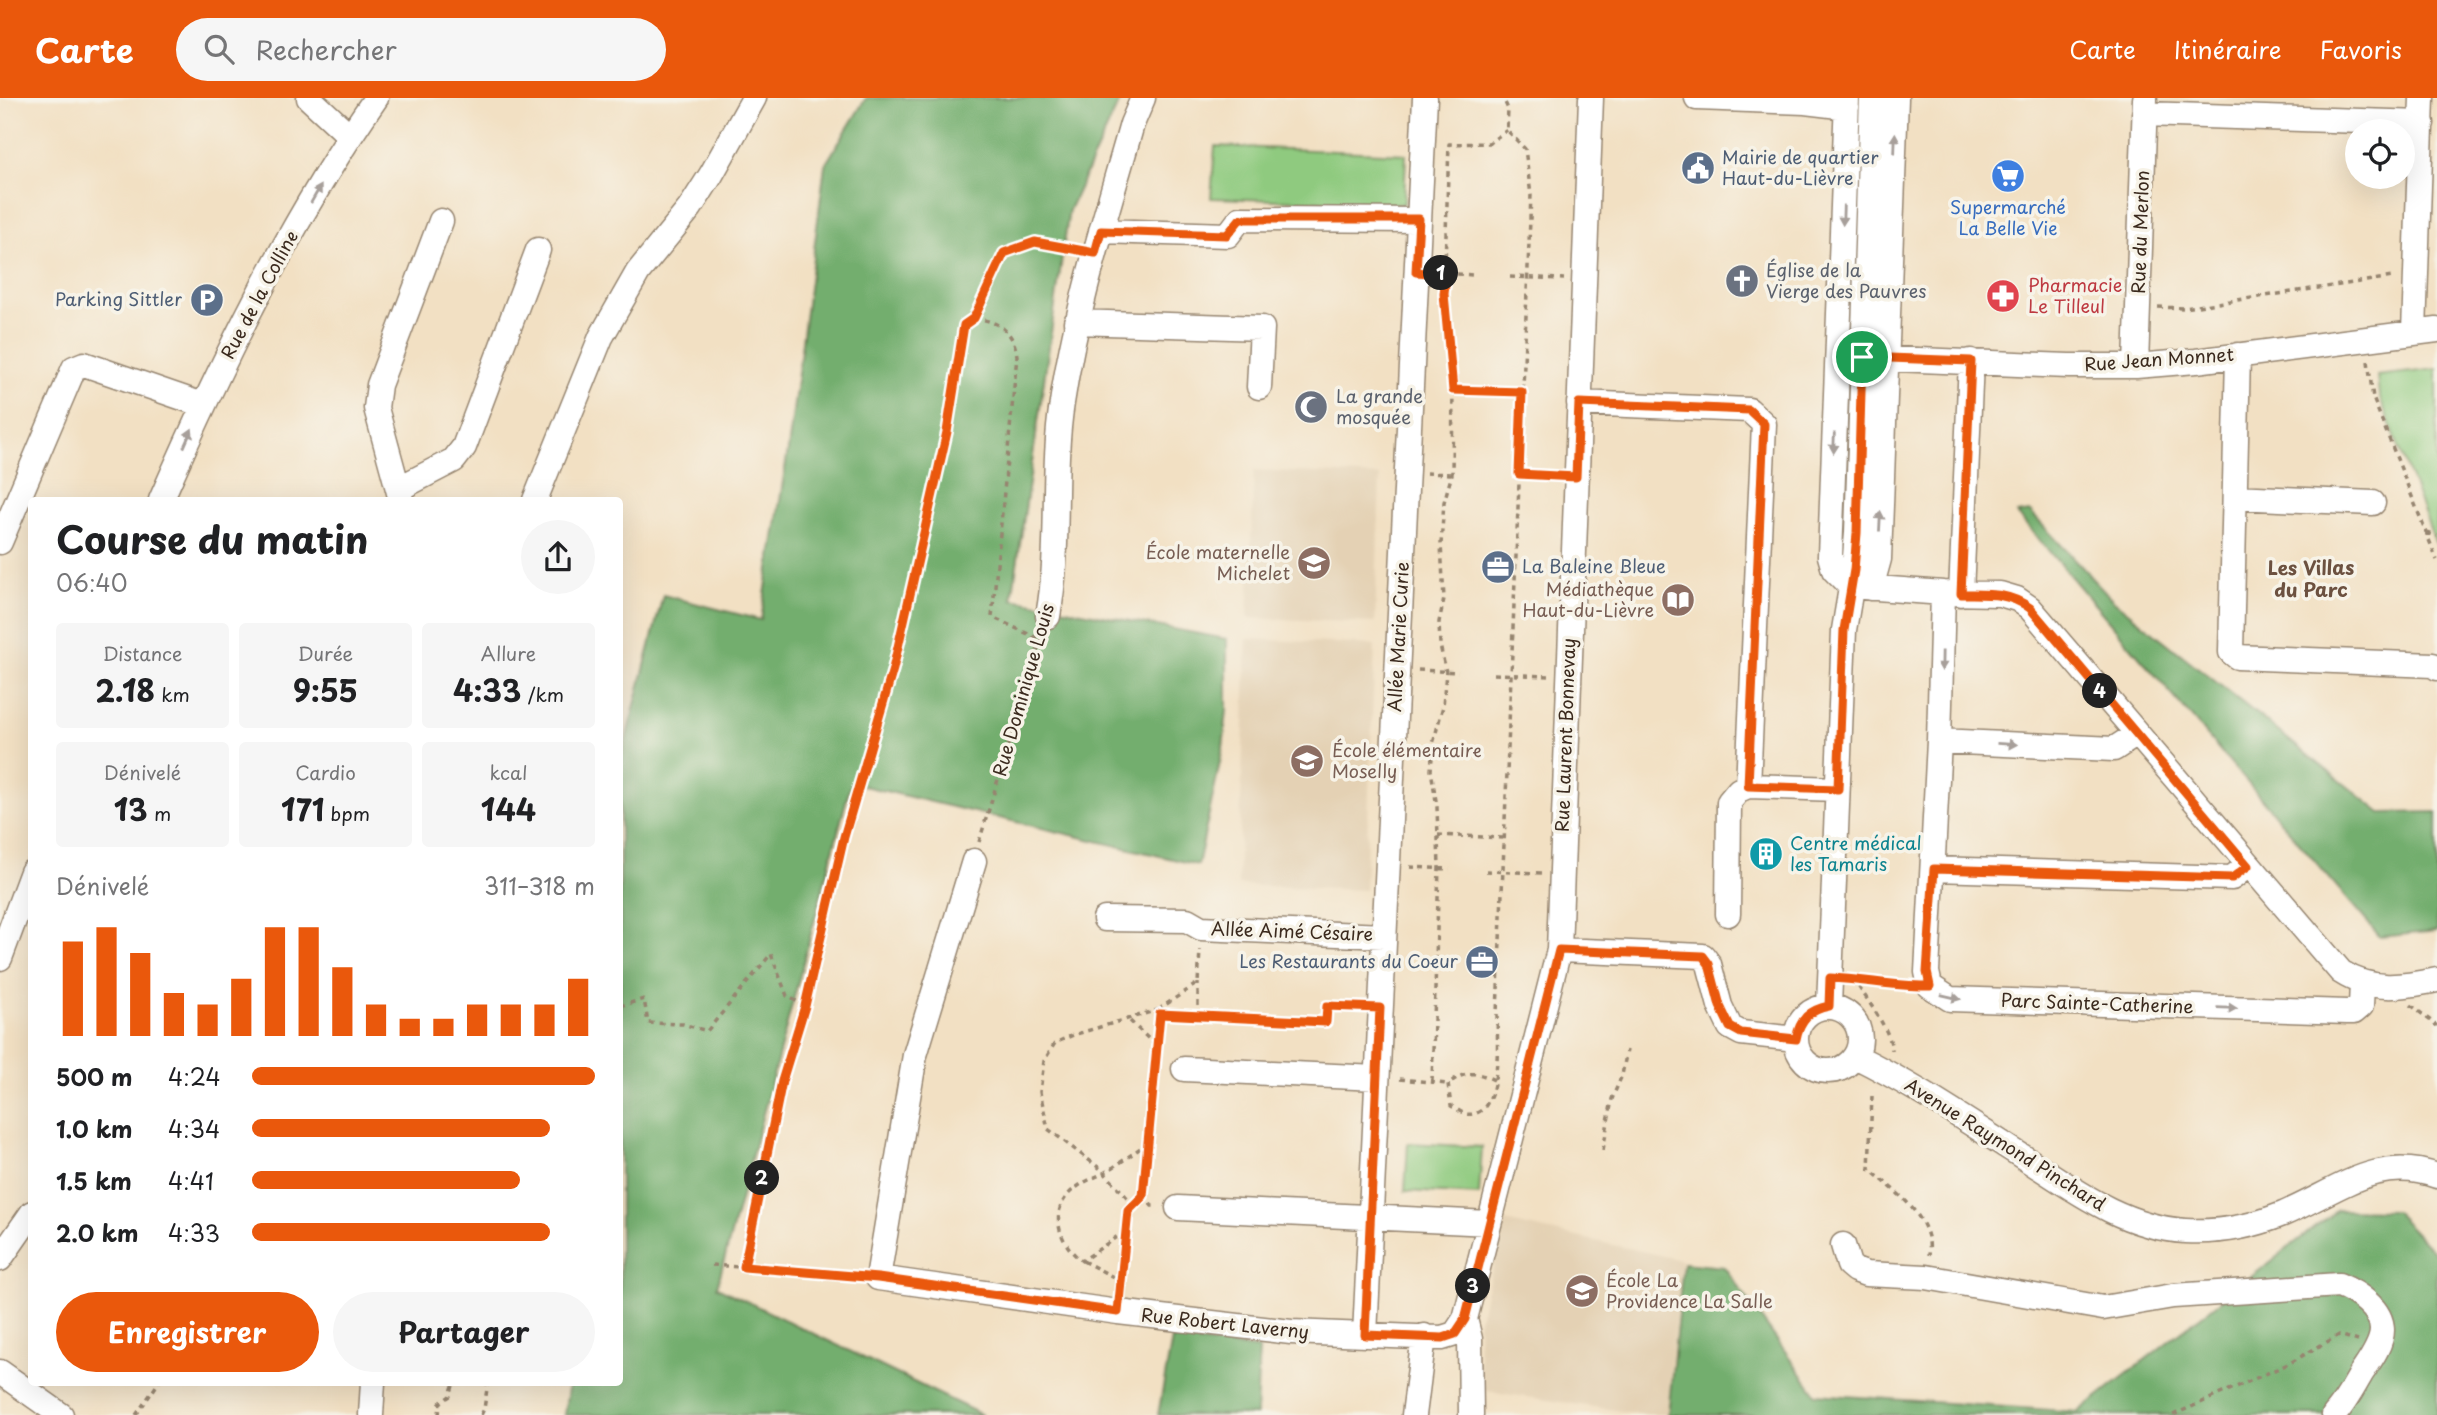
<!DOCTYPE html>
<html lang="fr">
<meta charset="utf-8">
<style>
:root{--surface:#fff;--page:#f6f6f6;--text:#202124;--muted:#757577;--accent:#ea580c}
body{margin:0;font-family:"Playpen Sans",sans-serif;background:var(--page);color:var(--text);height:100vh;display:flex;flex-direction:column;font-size:26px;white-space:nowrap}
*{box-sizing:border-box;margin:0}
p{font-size:23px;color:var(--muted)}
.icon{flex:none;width:38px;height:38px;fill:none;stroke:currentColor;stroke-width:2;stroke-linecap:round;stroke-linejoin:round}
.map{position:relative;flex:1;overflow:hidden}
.panel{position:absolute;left:28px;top:399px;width:595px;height:889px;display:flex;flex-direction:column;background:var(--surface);border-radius:7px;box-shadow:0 7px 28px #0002}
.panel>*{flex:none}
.fabs{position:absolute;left:2345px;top:21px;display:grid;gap:14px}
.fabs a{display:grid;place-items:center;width:70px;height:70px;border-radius:50%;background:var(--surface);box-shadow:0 7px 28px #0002;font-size:35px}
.pin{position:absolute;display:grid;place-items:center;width:60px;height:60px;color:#fff;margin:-30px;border:4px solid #fff;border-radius:50%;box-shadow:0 2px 7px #0007}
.km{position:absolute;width:35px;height:35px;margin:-18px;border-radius:50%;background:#222;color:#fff;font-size:19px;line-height:35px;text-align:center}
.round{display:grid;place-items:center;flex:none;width:74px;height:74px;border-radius:37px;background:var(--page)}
.overview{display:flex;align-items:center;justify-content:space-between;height:119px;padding:0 28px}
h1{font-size:38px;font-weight:700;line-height:52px}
.stats{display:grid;grid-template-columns:repeat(3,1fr);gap:10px;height:119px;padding:7px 28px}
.stats div{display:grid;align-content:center;border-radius:7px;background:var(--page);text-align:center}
.stats b{font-size:30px;font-weight:700}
.stats small{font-size:19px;font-weight:400}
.stats p{font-size:19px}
.chart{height:196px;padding:14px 28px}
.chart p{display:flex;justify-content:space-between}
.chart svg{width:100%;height:126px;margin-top:7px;stroke:var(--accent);stroke-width:6}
.cta{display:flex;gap:14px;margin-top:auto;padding:14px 28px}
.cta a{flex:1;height:80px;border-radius:42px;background:var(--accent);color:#fff;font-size:28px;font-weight:700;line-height:80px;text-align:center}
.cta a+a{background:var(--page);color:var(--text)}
ul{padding:0 28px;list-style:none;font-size:23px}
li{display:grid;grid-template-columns:112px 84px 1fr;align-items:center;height:52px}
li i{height:18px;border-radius:9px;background:var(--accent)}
header{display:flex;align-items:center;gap:42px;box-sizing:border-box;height:98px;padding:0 35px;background:var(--accent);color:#fff}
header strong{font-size:33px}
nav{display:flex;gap:38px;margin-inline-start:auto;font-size:24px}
.search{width:490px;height:63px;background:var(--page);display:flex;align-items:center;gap:18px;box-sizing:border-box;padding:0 24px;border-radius:38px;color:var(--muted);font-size:26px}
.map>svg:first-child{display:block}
.built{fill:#e4d1b4}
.green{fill:#8fca7f;stroke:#657a4e;stroke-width:2}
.forest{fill:#73ae6e;stroke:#576c46;stroke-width:2}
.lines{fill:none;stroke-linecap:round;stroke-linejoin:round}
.minor-casing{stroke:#968570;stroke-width:27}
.path{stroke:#968570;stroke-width:3.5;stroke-dasharray:5 5;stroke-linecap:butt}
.minor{stroke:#fff;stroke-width:24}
.oneway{fill:#a79f9a}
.route-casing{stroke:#fff;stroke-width:14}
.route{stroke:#ea580c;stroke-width:9}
.labels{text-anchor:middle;stroke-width:7;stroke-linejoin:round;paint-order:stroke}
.service-label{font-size:18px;fill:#4e5e75;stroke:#f7f3e8;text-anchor:start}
.shop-label{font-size:18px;fill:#366cbe;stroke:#f7f3e8}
.street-label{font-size:18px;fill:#3b2a1e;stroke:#f7f3e8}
.worship-label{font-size:18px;fill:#5b616d;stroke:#f7f3e8;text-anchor:start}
.health-label{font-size:18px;fill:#be3a42;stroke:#f7f3e8;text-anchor:start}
.education-label{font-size:18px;fill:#785e54;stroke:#f7f3e8;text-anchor:end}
.culture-label{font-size:18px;fill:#0d838f;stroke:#f7f3e8;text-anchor:start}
.neighbourhood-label{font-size:19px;font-weight:bold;fill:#6c5140;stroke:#f7f3e8}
</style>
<header>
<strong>Carte</strong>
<div class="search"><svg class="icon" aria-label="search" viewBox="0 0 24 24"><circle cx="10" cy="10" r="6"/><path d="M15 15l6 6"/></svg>Rechercher</div>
<nav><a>Carte</a><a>Itinéraire</a><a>Favoris</a></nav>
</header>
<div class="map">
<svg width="2437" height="1317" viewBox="0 0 2437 1317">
<rect width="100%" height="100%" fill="#f7f3e8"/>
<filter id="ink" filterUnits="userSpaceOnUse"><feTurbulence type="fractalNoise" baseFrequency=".0143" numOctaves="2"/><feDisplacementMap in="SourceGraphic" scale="14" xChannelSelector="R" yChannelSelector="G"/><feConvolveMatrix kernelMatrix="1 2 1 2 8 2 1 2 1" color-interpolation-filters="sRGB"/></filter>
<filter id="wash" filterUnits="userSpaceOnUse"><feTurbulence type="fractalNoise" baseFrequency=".00686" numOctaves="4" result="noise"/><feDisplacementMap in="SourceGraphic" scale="28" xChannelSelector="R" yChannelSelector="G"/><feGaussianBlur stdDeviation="1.57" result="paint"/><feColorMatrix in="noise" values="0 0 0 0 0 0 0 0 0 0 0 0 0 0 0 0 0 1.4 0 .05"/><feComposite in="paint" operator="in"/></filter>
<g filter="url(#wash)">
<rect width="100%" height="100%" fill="#f2e0c3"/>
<path class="built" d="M1254 372 1380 378 1375 525 1248 520Z
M1247 541 1375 547 1365 792 1238 787Z
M1505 1123 1681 1162 1666 1317H1648L1480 1292 1478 1225Z"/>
<path class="green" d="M1215 48 1406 56 1404 106 1211 100Z
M2437 271V449L2379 297 2377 278Z
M1408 1045 1482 1049 1479 1097 1405 1093Z"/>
<path class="forest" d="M866 0H1121L1069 112 1012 501 1227 541V612L1223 650 1198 767 851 685 717 1189 982 1317H564L569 1285 620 1284V665L663 497 761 522 788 352 825 67Z
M2030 414 2114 503 2381 715 2437 714V833L2380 839 2017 416Z
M2337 1112 2394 1113 2437 1157V1317H1668L1683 1165 1724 1169 1816 1296 2078 1314Z
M1172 1241 1259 1251 1256 1317H1158Z"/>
</g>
<g filter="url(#ink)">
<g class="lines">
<g class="minor-casing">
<path id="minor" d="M309 0 350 38
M1697 0 1805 4 1847 9
M1847 0 1830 458 1834 472 1850 488 1943 495 2000 496 2017 501 2030 510 2341 874C2372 894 2402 889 2437 882
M2144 16 2422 25
M1101 133 1228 137 1240 121 1419 122
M1076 224 1262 230 1259 289
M2414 234 2422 0
M2238 257 2231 554 2237 559 2433 567 2437 570
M1845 259 2069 268H2136L2196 263 2437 232
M2136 268 2145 1
M1579 305 1749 312 1764 326 1748 688
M398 391 454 362 464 349 538 152
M2235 399 2373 405
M161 402C222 263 289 125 376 0
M401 402 376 310 379 287 441 123
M535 402 601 239 638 174 690 110 711 77 754 0
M0 444 74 270 84 266 203 307
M1871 490 1879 461 1896 0
M1943 495 1939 643 1927 874 1930 888 1950 901 2347 914H2354L2361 908 2362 885
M1961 496 1971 263
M1048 518C1061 448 1051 376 1062 305 1076 210 1106 118 1132 26L1143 0
M1939 643 2114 651 2137 636
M974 763 915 957 878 1180 1118 1214 1291 1234 1442 1240 1455 1236 1465 1221 1559 852 1591 0
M1934 771 2232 780 2248 767
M1728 816 1729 704 1739 692 1748 688 1837 691
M1105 821 1187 822 1201 830 1384 838
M1559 852 1703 858 1709 866 1720 908 1730 929 1741 935 1796 941
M0 860 32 774
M1829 908 1844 532 1854 472 1857 435 1872 0
M1796 941a32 32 0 1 1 64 0a32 32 0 1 1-64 0Z
M1855 958C1916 988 1971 1026 2028 1062 2077 1094 2124 1129 2185 1133 2220 1135 2251 1129 2283 1116 2336 1094 2377 1056 2437 1078
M1184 971 1377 980
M1178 1110 1489 1125
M1843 1147 1849 1167 1855 1172 1866 1176 1926 1179 2103 1210 2173 1198 2339 1187C2356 1194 2382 1210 2382 1232 2382 1247 2369 1264 2361 1276 2353 1290 2345 1305 2334 1317
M0 1161 32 1115
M1465 1221 1470 1241 1471 1317
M1365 1237 1425 0
M0 1274 61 1317
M371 1317 373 1284
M1414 1317 1424 1238"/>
</g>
<path class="path" d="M1437 175 1474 177
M1510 179 1564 181
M2158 209 2184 210 2393 179
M974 220C997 223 1014 232 1017 258L992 519 1041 542
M2368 263 2373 300 2437 462
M1453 291 1523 294
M1426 375 1452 376
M1519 376 1557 378
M2427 435 2437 438
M1418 572 1458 574
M1494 576 1549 578
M1438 737 1504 740
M979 744 1041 540
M1410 769 1450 771
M1486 773 1541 775
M1852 880 1874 886 1910 889
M1853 881C1865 898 1891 933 1892 952
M2411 907 2437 928
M620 908 644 901 648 925 683 926 707 933 771 856 787 898 805 908
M1160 916 1326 924 1327 907 1359 909
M1198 918V885
M1130 923 1156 948
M1400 981 1448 986
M1494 982C1476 973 1464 973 1448 986L1451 1008C1455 1010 1462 1015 1466 1016 1504 1022 1497 937 1497 915L1531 97 1525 51 1507 32 1508 11 1503 0
M1432 983 1439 770 1437 709 1431 672 1433 646 1443 608 1446 574 1440 547 1439 524 1444 501 1441 446 1444 404 1452 376 1453 291 1444 196 1449 46 1489 45 1507 32
M1872 998 1869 1071C1895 1093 1934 1120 1929 1157
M1603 1052 1612 1001 1622 977 1627 952
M1143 1098 1152 1108H1158
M1134 1107 1102 1072 1048 1031 1040 994 1044 963 1055 945 1073 937 1161 911
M1125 1133 1082 1163C1057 1144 1047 1109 1077 1089 1086 1082 1097 1079 1107 1073 1121 1065 1134 1054 1148 1045
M1083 1163 1121 1183
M712 1167 858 1178
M744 1169 782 983 805 908 844 739 893 571 947 334 964 227 974 220 1004 155 1035 144 1075 151
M1120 1195 1127 1113 1143 1098 1158 921 1162 909 1198 885 1200 852
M136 1317 159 1284
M439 1317 440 1305 450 1298 454 1284
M481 1317 484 1311 488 1284
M2173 1317 2288 1266 2339 1237 2358 1243"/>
<use href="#minor" class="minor"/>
</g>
<defs><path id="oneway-solid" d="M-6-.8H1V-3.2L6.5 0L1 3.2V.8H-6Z" transform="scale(1.75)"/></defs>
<g class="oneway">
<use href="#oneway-solid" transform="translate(1895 45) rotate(-88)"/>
<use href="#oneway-solid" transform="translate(316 96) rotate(-60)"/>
<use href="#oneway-solid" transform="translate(1843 117) rotate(92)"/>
<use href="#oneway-solid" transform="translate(188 340) rotate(-66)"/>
<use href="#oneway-solid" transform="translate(1834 345) rotate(92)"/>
<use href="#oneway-solid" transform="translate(1880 423) rotate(-87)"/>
<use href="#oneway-solid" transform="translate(1942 563) rotate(91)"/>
<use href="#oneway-solid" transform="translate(2007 646) rotate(3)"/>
<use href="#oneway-solid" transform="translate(1951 899) rotate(13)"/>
<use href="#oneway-solid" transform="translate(2227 910) rotate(2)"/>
</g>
</g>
<g class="lines" filter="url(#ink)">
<g class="route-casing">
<path id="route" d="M1240 121H1419L1416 174 1446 176 1444 196 1453 292 1522 294 1519 376 1576 379 1579 305 1749 312 1764 326 1748 688 1838 691 1844 532 1854 472 1857 435 1862 259 1971 263 1961 496C1987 496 2008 494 2030 510L2248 768 2232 780 1934 771 1927 874 1930 888C1896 889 1864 881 1830 880L1829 908C1809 912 1800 921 1796 941L1741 935 1730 929 1720 908 1709 866 1703 858 1559 852 1465 1221 1455 1236 1443 1240 1365 1237 1380 910 1327 908 1326 924 1160 916 1143 1098 1128 1113 1118 1214 878 1180 744 1169 782 983 805 908 844 739 893 571 947 334 964 227 974 220 1004 155 1035 144 1095 155 1101 133 1227 137Z"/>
</g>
<use href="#route" class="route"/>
</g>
<defs>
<g id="civic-disc" transform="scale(1.75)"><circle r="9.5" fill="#5c6f8a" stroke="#f7f3e8"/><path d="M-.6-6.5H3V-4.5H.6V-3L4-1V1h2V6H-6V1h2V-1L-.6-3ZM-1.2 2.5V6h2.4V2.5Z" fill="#fff"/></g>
<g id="supermarket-disc" transform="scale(1.75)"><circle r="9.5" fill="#3f7fe0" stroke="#f7f3e8"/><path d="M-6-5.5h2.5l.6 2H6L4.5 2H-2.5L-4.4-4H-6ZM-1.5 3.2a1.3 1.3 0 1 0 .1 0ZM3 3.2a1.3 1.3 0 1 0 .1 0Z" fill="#fff"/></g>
<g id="church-disc" transform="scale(1.75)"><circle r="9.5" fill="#6b7280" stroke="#f7f3e8"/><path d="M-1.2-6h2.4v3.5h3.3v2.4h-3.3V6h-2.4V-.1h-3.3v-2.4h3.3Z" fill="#fff"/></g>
<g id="pharmacy-disc" transform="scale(1.75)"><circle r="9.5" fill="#e0444e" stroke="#f7f3e8"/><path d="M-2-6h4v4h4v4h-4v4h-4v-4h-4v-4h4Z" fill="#fff"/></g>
<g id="parking-disc" transform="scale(1.75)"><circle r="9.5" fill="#5c6f8a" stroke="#f7f3e8"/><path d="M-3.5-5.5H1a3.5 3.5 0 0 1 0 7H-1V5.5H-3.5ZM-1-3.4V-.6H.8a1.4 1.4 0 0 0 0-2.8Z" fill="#fff"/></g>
<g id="mosque-disc" transform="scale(1.75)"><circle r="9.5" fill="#6b7280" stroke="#f7f3e8"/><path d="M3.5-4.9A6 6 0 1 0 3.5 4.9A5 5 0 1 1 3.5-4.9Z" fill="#fff"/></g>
<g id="school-disc" transform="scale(1.75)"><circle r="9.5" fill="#8d6e63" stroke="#f7f3e8"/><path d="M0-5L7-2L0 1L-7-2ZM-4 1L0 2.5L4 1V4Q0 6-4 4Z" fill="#fff"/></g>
<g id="office-disc" transform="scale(1.75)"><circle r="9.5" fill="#5c6f8a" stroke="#f7f3e8"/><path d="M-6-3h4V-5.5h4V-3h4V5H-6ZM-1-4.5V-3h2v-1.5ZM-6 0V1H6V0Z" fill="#fff"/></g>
<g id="library-disc" transform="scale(1.75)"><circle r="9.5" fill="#8d6e63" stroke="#f7f3e8"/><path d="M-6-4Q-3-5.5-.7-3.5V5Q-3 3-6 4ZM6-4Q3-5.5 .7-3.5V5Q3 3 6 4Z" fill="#fff"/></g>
<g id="building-disc" transform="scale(1.75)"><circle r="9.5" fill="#0f9aa8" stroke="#f7f3e8"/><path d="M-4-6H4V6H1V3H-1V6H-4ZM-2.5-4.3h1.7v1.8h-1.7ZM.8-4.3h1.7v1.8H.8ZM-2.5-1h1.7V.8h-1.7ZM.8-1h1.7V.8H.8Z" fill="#fff"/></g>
</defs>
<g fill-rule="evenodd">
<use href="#civic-disc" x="1698" y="70"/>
<use href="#supermarket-disc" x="2008" y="78"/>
<use href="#church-disc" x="1742" y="183"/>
<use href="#pharmacy-disc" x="2003" y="198"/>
<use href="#parking-disc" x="207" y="202"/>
<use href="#mosque-disc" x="1311" y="309"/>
<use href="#school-disc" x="1314" y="465"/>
<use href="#office-disc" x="1498" y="469"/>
<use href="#library-disc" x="1678" y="502"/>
<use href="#school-disc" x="1307" y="663"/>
<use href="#building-disc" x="1766" y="756"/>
<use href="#office-disc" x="1482" y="864"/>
<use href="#school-disc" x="1582" y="1193"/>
</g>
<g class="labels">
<g class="service-label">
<text x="1722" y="66">Mairie de quartier<tspan x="1722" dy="21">Haut-du-Lièvre</tspan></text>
<text x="182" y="208" text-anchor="end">Parking Sittler</text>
<text x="1522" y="475">La Baleine Bleue</text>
<text x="1458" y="870" text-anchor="end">Les Restaurants du Coeur</text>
</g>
<g class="shop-label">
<text x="2008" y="116">Supermarché<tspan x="2008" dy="21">La Belle Vie</tspan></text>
</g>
<g class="street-label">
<text transform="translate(2141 134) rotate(-88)" y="6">Rue du Merlon</text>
<text transform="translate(260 197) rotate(-62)" y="6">Rue de la Colline</text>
<text transform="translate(2159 262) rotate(-4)" y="6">Rue Jean Monnet</text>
<text transform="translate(1399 539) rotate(-87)" y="6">Allée Marie Curie</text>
<text transform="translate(1024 592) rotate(-74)" y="6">Rue Dominique Louis</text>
<text transform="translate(1566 637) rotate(-88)" y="6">Rue Laurent Bonnevay</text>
<text transform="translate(1292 834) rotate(2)" y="6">Allée Aimé Césaire</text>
<text transform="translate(2097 906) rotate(2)" y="6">Parc Sainte-Catherine</text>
<text transform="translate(2005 1047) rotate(32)" y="6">Avenue Raymond Pinchard</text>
<text transform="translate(1225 1226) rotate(6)" y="6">Rue Robert Laverny</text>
</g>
<g class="worship-label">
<text x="1766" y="179">Église de la<tspan x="1766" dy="21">Vierge des Pauvres</tspan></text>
<text x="1336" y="305">La grande<tspan x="1336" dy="21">mosquée</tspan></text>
</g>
<g class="health-label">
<text x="2028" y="194">Pharmacie<tspan x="2028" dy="21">Le Tilleul</tspan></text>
</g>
<g class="education-label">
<text x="1290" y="461">École maternelle<tspan x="1290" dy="21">Michelet</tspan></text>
<text x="1654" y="498">Médiathèque<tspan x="1654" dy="21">Haut-du-Lièvre</tspan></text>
<text x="1332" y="659" text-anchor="start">École élémentaire<tspan x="1332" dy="21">Moselly</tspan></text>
<text x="1606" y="1189" text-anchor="start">École La<tspan x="1606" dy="21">Providence La Salle</tspan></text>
</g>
<g class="culture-label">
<text x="1790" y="752">Centre médical<tspan x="1790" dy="21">les Tamaris</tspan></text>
</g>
<g class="neighbourhood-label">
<text x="2311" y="477">Les Villas<tspan x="2311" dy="22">du Parc</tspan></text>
</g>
</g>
</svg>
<div class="fabs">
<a><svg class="icon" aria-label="locate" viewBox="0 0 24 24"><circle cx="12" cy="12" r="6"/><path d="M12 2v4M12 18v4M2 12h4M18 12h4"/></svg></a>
</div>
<div class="pin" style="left:1862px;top:259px;background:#1e9e55"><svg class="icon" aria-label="arrive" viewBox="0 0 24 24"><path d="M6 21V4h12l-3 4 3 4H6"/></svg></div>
<b class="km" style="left:1441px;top:175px">1</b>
<b class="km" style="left:762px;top:1080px">2</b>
<b class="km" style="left:1473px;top:1188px">3</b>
<b class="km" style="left:2100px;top:593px">4</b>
<section class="panel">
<div class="overview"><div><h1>Course du matin</h1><p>06:40</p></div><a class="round"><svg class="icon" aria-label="share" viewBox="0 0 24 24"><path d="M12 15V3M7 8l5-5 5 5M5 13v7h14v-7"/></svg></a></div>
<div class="stats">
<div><p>Distance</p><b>2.18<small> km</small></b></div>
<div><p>Durée</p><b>9:55</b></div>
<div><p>Allure</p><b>4:33<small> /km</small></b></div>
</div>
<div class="stats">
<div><p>Dénivelé</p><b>13<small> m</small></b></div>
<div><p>Cardio</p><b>171<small> bpm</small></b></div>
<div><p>kcal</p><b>144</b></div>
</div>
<div class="chart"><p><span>Dénivelé</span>311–318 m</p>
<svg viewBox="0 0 160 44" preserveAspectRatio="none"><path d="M5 44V11M15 44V6M25 44V15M35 44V29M45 44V33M55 44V24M65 44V6M75 44V6M85 44V20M95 44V33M105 44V38M115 44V38M125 44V33M135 44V33M145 44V33M155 44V24"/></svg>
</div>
<ul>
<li><b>500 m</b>4:24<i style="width:100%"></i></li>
<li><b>1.0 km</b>4:34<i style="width:87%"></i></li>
<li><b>1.5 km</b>4:41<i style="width:78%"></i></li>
<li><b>2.0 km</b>4:33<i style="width:87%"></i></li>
</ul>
<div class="cta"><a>Enregistrer</a><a>Partager</a></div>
</section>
</div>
